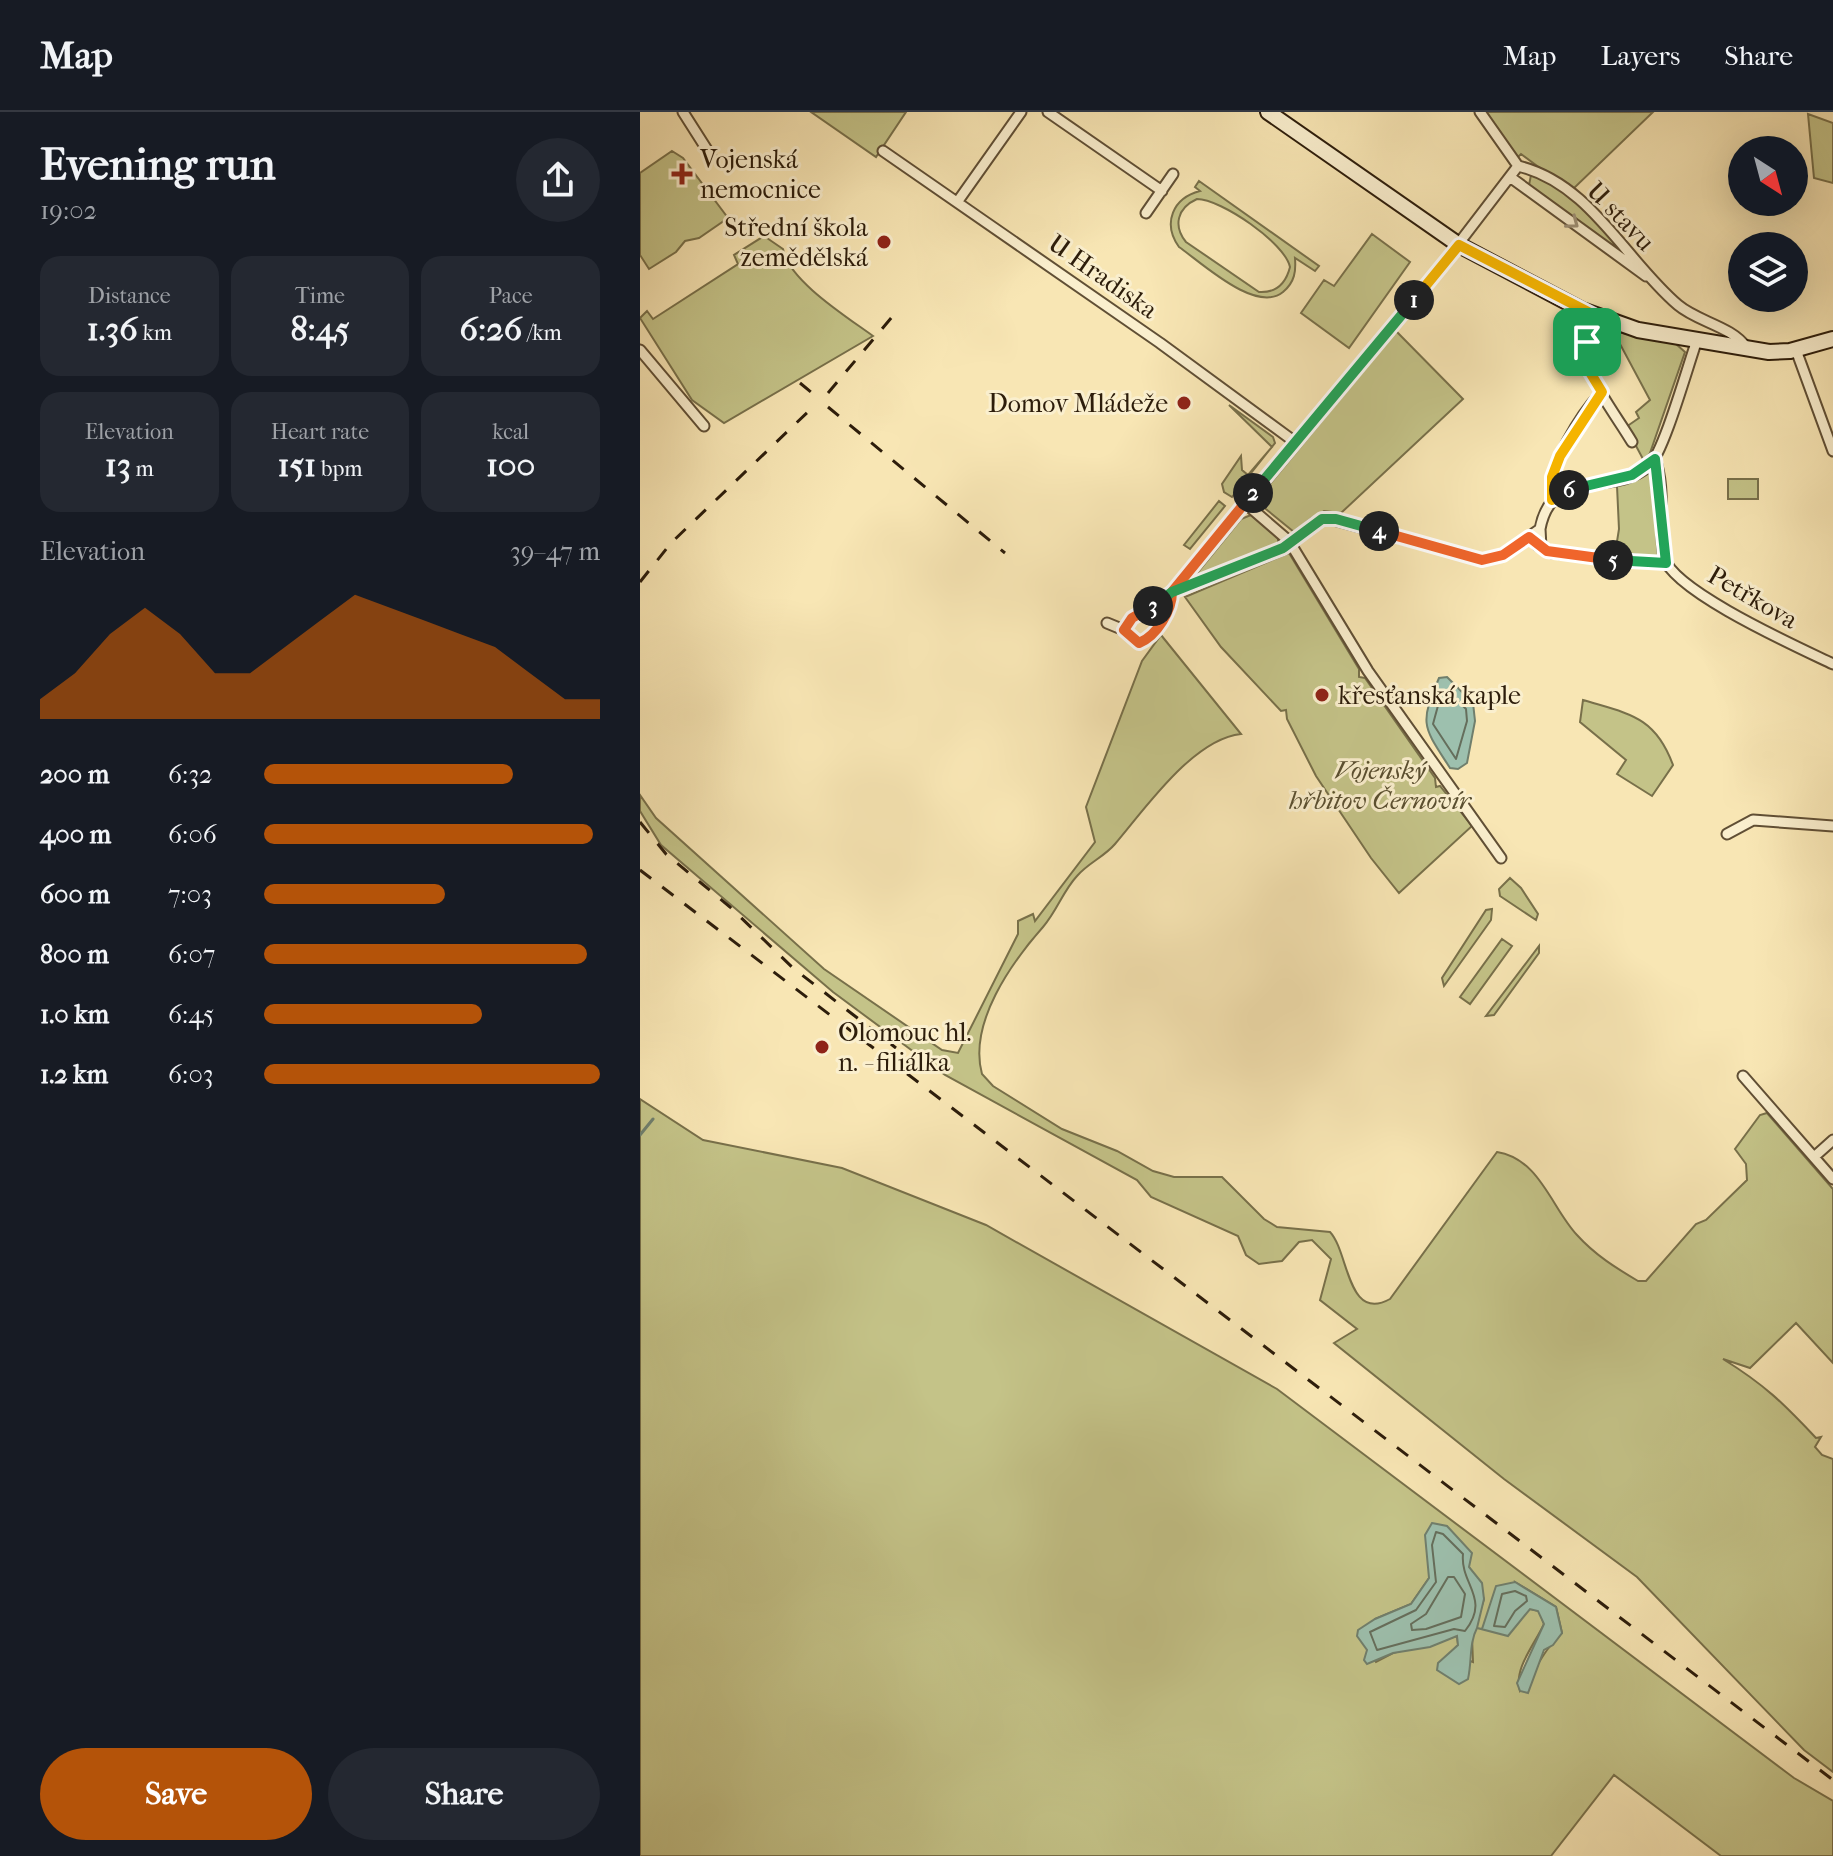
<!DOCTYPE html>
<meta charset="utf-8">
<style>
:root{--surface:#171b24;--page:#242831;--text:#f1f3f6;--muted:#9ea1a6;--line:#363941;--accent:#b45309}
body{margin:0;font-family:"IM FELL French Canon",serif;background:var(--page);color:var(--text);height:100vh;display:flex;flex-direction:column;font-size:30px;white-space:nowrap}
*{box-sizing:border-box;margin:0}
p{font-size:26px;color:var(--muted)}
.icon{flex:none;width:44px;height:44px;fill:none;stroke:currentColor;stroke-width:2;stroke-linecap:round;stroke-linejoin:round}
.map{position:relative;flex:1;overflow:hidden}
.panel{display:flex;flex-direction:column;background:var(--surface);width:640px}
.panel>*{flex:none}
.needle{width:52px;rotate:144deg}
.fabs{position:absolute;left:1088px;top:24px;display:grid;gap:16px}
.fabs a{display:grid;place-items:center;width:80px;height:80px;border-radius:50%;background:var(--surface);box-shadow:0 8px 32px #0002;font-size:40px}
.pin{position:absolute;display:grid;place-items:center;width:68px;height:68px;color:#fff;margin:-34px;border-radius:16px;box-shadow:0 4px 12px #0006}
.km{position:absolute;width:40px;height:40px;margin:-20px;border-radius:50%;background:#222;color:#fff;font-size:22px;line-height:40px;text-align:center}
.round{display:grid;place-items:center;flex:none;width:84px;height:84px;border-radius:42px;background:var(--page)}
.headline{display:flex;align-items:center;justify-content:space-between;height:136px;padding:0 40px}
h1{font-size:44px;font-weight:800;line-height:60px}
.figures{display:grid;grid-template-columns:repeat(3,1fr);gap:12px;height:136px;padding:8px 40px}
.figures div{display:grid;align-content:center;border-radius:20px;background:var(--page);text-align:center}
.figures b{font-size:34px;font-weight:800}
.figures small{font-size:22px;font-weight:400}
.figures p{font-size:22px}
.chart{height:224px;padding:16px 40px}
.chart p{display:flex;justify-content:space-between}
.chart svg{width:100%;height:144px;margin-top:8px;fill:var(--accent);opacity:.7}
.cta{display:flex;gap:16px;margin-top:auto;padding:16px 40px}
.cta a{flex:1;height:92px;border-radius:48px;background:var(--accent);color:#fff;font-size:32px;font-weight:800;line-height:92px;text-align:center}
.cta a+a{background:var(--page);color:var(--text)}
ul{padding:0 40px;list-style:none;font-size:26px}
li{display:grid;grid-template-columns:128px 96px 1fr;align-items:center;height:60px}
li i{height:20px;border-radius:10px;background:var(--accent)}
header{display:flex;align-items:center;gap:48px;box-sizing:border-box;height:112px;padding:0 40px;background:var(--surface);border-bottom:2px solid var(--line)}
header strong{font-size:38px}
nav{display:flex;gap:44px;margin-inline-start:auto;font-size:28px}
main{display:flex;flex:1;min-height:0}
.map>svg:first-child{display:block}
.green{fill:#c4c388;stroke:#78704a;stroke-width:2;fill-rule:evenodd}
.water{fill:#9dc0ae;stroke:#707f6d;stroke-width:2}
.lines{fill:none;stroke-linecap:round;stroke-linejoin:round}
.shore{stroke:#656e5c;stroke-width:2}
.stream{stroke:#707f6d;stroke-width:3}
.street-casing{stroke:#604f35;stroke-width:13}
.secondary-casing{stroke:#2d1d0b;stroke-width:18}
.street{stroke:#faefce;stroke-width:9}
.secondary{stroke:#faefce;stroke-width:14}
.rail{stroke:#2d1d0b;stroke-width:3;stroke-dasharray:14 14;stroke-linecap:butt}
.oneway{stroke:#9e9076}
.split-1-casing{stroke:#fff;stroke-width:16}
.split-2-casing{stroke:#fff;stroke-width:16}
.split-3-casing{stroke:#fff;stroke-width:16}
.split-4-casing{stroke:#fff;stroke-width:16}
.split-5-casing{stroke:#fff;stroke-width:16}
.split-6-casing{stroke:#fff;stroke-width:16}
.split-7-casing{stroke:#fff;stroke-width:16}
.split-1{stroke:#f5b400;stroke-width:10}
.split-2{stroke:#22a559;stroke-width:10}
.split-3{stroke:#f0652b;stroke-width:10}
.split-4{stroke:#22a559;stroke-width:10}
.split-5{stroke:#f0652b;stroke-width:10}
.split-6{stroke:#22a559;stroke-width:10}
.split-7{stroke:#f5b400;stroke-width:10}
.poi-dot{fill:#8f2418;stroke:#faefce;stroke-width:3}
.labels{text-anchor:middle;stroke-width:6;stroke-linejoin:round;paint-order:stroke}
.poi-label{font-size:26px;fill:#2d1d0b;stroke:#faefce;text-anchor:start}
.street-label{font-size:26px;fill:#2d1d0b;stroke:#faefce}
.park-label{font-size:26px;font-style:italic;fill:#5a4f30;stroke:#faefce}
</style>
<header>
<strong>Map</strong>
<nav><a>Map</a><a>Layers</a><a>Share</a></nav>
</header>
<main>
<section class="panel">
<div class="headline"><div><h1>Evening run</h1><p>19:02</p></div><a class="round"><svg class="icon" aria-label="share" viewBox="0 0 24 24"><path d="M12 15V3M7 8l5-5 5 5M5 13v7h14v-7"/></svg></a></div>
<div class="figures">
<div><p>Distance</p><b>1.36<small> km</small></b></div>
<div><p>Time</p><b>8:45</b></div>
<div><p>Pace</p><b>6:26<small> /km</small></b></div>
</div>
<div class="figures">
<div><p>Elevation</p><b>13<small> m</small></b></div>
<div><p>Heart rate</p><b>151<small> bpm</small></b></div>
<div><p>kcal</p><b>100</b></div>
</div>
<div class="chart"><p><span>Elevation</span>39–47 m</p>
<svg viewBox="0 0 160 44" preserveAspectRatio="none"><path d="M0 44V38L10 30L20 18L30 10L40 18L50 30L60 30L70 22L80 14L90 6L100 10L110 14L120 18L130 22L140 30L150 38L160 38V44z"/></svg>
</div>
<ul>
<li><b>200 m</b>6:32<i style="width:74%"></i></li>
<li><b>400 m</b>6:06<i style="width:98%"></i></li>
<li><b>600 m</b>7:03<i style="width:54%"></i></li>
<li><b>800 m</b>6:07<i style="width:96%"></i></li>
<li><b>1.0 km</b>6:45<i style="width:65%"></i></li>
<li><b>1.2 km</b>6:03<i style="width:100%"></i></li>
</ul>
<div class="cta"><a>Save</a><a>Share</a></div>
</section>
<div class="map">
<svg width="1193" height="1744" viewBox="0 0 1193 1744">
<rect width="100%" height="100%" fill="#f8e6b4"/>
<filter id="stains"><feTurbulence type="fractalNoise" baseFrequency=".0025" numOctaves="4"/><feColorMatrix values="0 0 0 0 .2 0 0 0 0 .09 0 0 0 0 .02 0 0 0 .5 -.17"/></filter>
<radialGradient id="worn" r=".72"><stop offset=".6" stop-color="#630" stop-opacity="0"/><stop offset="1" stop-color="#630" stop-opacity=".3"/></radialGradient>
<path class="green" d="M171 0H266L236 45Z
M840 0H1013L931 79 881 42 876 47Z
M1168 2 1193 11V71L1174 66Z
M32 39 43 46 88 106 59 126 45 129 36 140 9 157 0 143V61Z
M891 63C928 68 970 121 992 149L889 73Z
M559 69 679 154 675 159 655 146C656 159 655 170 643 180 616 202 562 151 539 135 522 111 533 86 560 79L555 75ZM557 87C581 87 645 131 650 155 646 171 636 181 619 180L546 130C533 114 537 96 557 87Z
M732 122 770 150 709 236 661 201 684 168 694 174Z
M124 124 143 137C148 168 207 205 233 224L84 311 52 288 0 206 7 199 13 207 98 152 94 143Z
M756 219 823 287 701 401 684 399 654 420 616 389Z
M973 219 1036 232 1045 240 1010 341 1004 349 986 315 999 306 996 300 1010 288Z
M589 293 633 325 635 331 592 385 584 380 582 372 601 344 602 358 608 363 632 335Z
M1009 360 1016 363 1020 446 975 442 979 417 977 374Z
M1088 367H1118V387H1088Z
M579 389 585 394 550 437 544 433Z
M611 403 638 424V433L549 471 601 407Z
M649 441 719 557V565L725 566 795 666 796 675 800 674 832 714 759 781 731 746 676 664 647 607 646 598 641 599 581 535 545 485Z
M521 523 601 622C553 627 505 697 475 732 464 745 448 751 437 764 423 779 417 799 403 815 372 850 328 911 342 962L353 974 422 1017 477 1039 513 1059 534 1065H582L624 1107 637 1115 690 1120C709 1140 707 1211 750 1187L857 1040C900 1047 911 1095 937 1123 955 1143 976 1156 998 1169H1006L1056 1112 1066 1108 1107 1068 1106 1052 1095 1037 1120 1003 1127 1001 1193 1077V1251L1156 1211 1110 1256 1083 1247C1125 1273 1143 1291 1176 1326L1181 1325 1175 1335 1182 1343 1193 1347V1660L1164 1638 997 1465 864 1367 694 1231 717 1217 680 1188 691 1147 672 1128 659 1130 642 1149 619 1152 606 1143 598 1124 511 1085 497 1068 305 963 193 880 21 733 0 699V683L16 706 184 857 302 938 318 941 378 822V809L393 802 395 809 455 730 446 695 502 549Z
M943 588C989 602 1015 604 1033 653L1012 684 977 662 986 648 940 610Z
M870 766 881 776 898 802 896 808 860 784 859 777Z
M852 797 851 808 804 874 802 866 846 798Z
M862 827 872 834 830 892 820 885Z
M899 834V841L854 903 846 904Z
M0 987 63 1028 202 1056 346 1113 637 1277 1154 1666 1193 1689V1744H1081L974 1663 911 1744H0ZM829 1455 844 1487 832 1525 833 1550 810 1542 818 1533 817 1524 753 1541 736 1550 724 1531 735 1507 771 1492 789 1466ZM875 1470 916 1495 922 1521C903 1538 896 1559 880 1579 873 1557 895 1532 904 1512L899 1499 890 1497 880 1505Z"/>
<path class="water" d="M807 565 833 591 835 609 827 651 818 657 810 656C783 614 779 613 799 566Z
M792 1411 807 1414 832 1441 829 1455 842 1471 844 1487 837 1516 842 1517 856 1474 875 1470 916 1495 922 1521 913 1533 904 1538 888 1581 880 1579 877 1571 904 1512 898 1499 890 1497 868 1524 837 1516C829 1531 832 1550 828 1567L819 1572 797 1558 798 1551 818 1533 817 1524 790 1535 753 1541 727 1552 724 1548 727 1538 717 1524 718 1518 735 1507 771 1492 789 1466 785 1423Z"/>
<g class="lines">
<path class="shore" d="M807 578 826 597 827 609 816 647 793 612 802 579Z
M796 1420 803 1422 823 1442C820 1473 851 1486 825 1519L814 1517 737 1538 730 1520 776 1498 796 1470 792 1433Z
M808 1465H814L825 1482 821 1505 786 1517 772 1518 771 1512 786 1502Z
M875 1479 886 1484 887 1489 875 1499 865 1515 854 1514 862 1482Z"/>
<path class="stream" d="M0 1023 13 1007"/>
<g class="street-casing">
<path id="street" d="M43 0 71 44
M408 0 522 79
M840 0 878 54
M243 39 520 231 655 330
M878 54C950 71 985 148 1038 193 1058 210 1091 214 1106 235
M870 65 1006 164
M318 89 381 0
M506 101 533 62
M954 203C933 255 967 288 992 330
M0 238 64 314
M1156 238 1193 339
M1015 347C1026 377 1018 413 1024 445 1032 479 1160 536 1193 552
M912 388C905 357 942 301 962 280
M605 391 649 429 728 559 861 746
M900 417C912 353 973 386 1009 354 1024 340 1048 253 1057 228
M897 433 912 441 1026 451
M532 480C532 498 517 524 499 531L484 518 492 506 532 480 793 165 878 54
M532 480 643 436 674 411 686 406 842 448 863 443 900 417 901 435
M467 511 484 518
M1087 722 1113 708 1193 714
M1103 964 1193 1067
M1174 1045 1193 1028"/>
</g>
<g class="secondary-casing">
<path id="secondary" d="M628 0 819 133 942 198 998 218 1129 240 1150 239 1193 227"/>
</g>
<use href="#street" class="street"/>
<use href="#secondary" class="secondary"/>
<path class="rail" d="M160 271 172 281
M188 281 252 205
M188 295 365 441
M0 470 31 431 173 295
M0 710 26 742 90 795 153 856 256 936
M0 758 1193 1668"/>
</g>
<defs><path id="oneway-chevron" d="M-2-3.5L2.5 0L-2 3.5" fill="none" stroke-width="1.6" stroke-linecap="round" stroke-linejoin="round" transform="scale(2)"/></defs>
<use class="oneway" href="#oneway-chevron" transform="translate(933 111) rotate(37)"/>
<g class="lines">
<g class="split-1-casing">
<path id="split-1" d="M774 188 819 133 954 203 947 230"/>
</g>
<g class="split-2-casing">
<path id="split-2" d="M613 381 774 188"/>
</g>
<g class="split-3-casing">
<path id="split-3" d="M513 494 492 506 484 518 499 531C517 524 532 498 532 480L613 381"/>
</g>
<g class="split-4-casing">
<path id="split-4" d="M513 494 532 480 643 436 682 407H696L739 419"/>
</g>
<g class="split-5-casing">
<path id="split-5" d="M739 419 842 448 863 443 889 425 907 439 973 448"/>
</g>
<g class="split-6-casing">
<path id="split-6" d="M929 378 992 363 1015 347 1026 451 973 448"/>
</g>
<g class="split-7-casing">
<path id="split-7" d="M929 378 912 388V365L920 344 962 280 948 257 947 230"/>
</g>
<use href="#split-1" class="split-1"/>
<use href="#split-2" class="split-2"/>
<use href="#split-3" class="split-3"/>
<use href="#split-4" class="split-4"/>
<use href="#split-5" class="split-5"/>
<use href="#split-6" class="split-6"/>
<use href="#split-7" class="split-7"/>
</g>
<g class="poi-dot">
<path d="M38 50h8v8h8v8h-8v8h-8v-8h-8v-8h8z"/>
<circle cx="244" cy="130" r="8"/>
<circle cx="544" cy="291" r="8"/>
<circle cx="682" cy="583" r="8"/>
<circle cx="182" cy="935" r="8"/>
</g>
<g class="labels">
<g class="poi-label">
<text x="60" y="56">Vojenská<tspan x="60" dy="30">nemocnice</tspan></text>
<text x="228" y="124" text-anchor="end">Střední škola<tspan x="228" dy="30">zemědělská</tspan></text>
<text x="528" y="300" text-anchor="end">Domov Mládeže</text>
<text x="698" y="592">křesťanská kaple</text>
<text x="198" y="929">Olomouc hl.<tspan x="198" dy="30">n. - filiálka</tspan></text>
</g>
<g class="street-label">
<text transform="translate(981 104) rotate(46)" y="9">U stavu</text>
<text transform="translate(463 164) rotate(35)" y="9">U Hradiska</text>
<text transform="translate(1113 485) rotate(30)" y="9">Petřkova</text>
</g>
<g class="park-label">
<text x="740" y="667">Vojenský<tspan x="740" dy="30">hřbitov Černovír</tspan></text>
</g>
</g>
<rect width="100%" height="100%" filter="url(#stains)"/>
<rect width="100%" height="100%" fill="url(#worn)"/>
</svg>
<div class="fabs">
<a><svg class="needle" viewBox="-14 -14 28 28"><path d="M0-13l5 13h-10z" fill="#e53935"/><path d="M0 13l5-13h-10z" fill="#9ea1a6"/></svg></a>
<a><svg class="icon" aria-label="layers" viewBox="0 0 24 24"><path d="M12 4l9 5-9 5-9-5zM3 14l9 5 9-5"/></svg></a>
</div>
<div class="pin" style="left:947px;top:230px;background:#1e9e55"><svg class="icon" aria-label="arrive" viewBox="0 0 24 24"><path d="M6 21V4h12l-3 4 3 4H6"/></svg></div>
<b class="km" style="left:774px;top:188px">1</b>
<b class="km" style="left:613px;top:381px">2</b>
<b class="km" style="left:513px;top:494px">3</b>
<b class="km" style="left:739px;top:419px">4</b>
<b class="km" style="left:973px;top:448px">5</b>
<b class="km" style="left:929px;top:378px">6</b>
</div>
</main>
